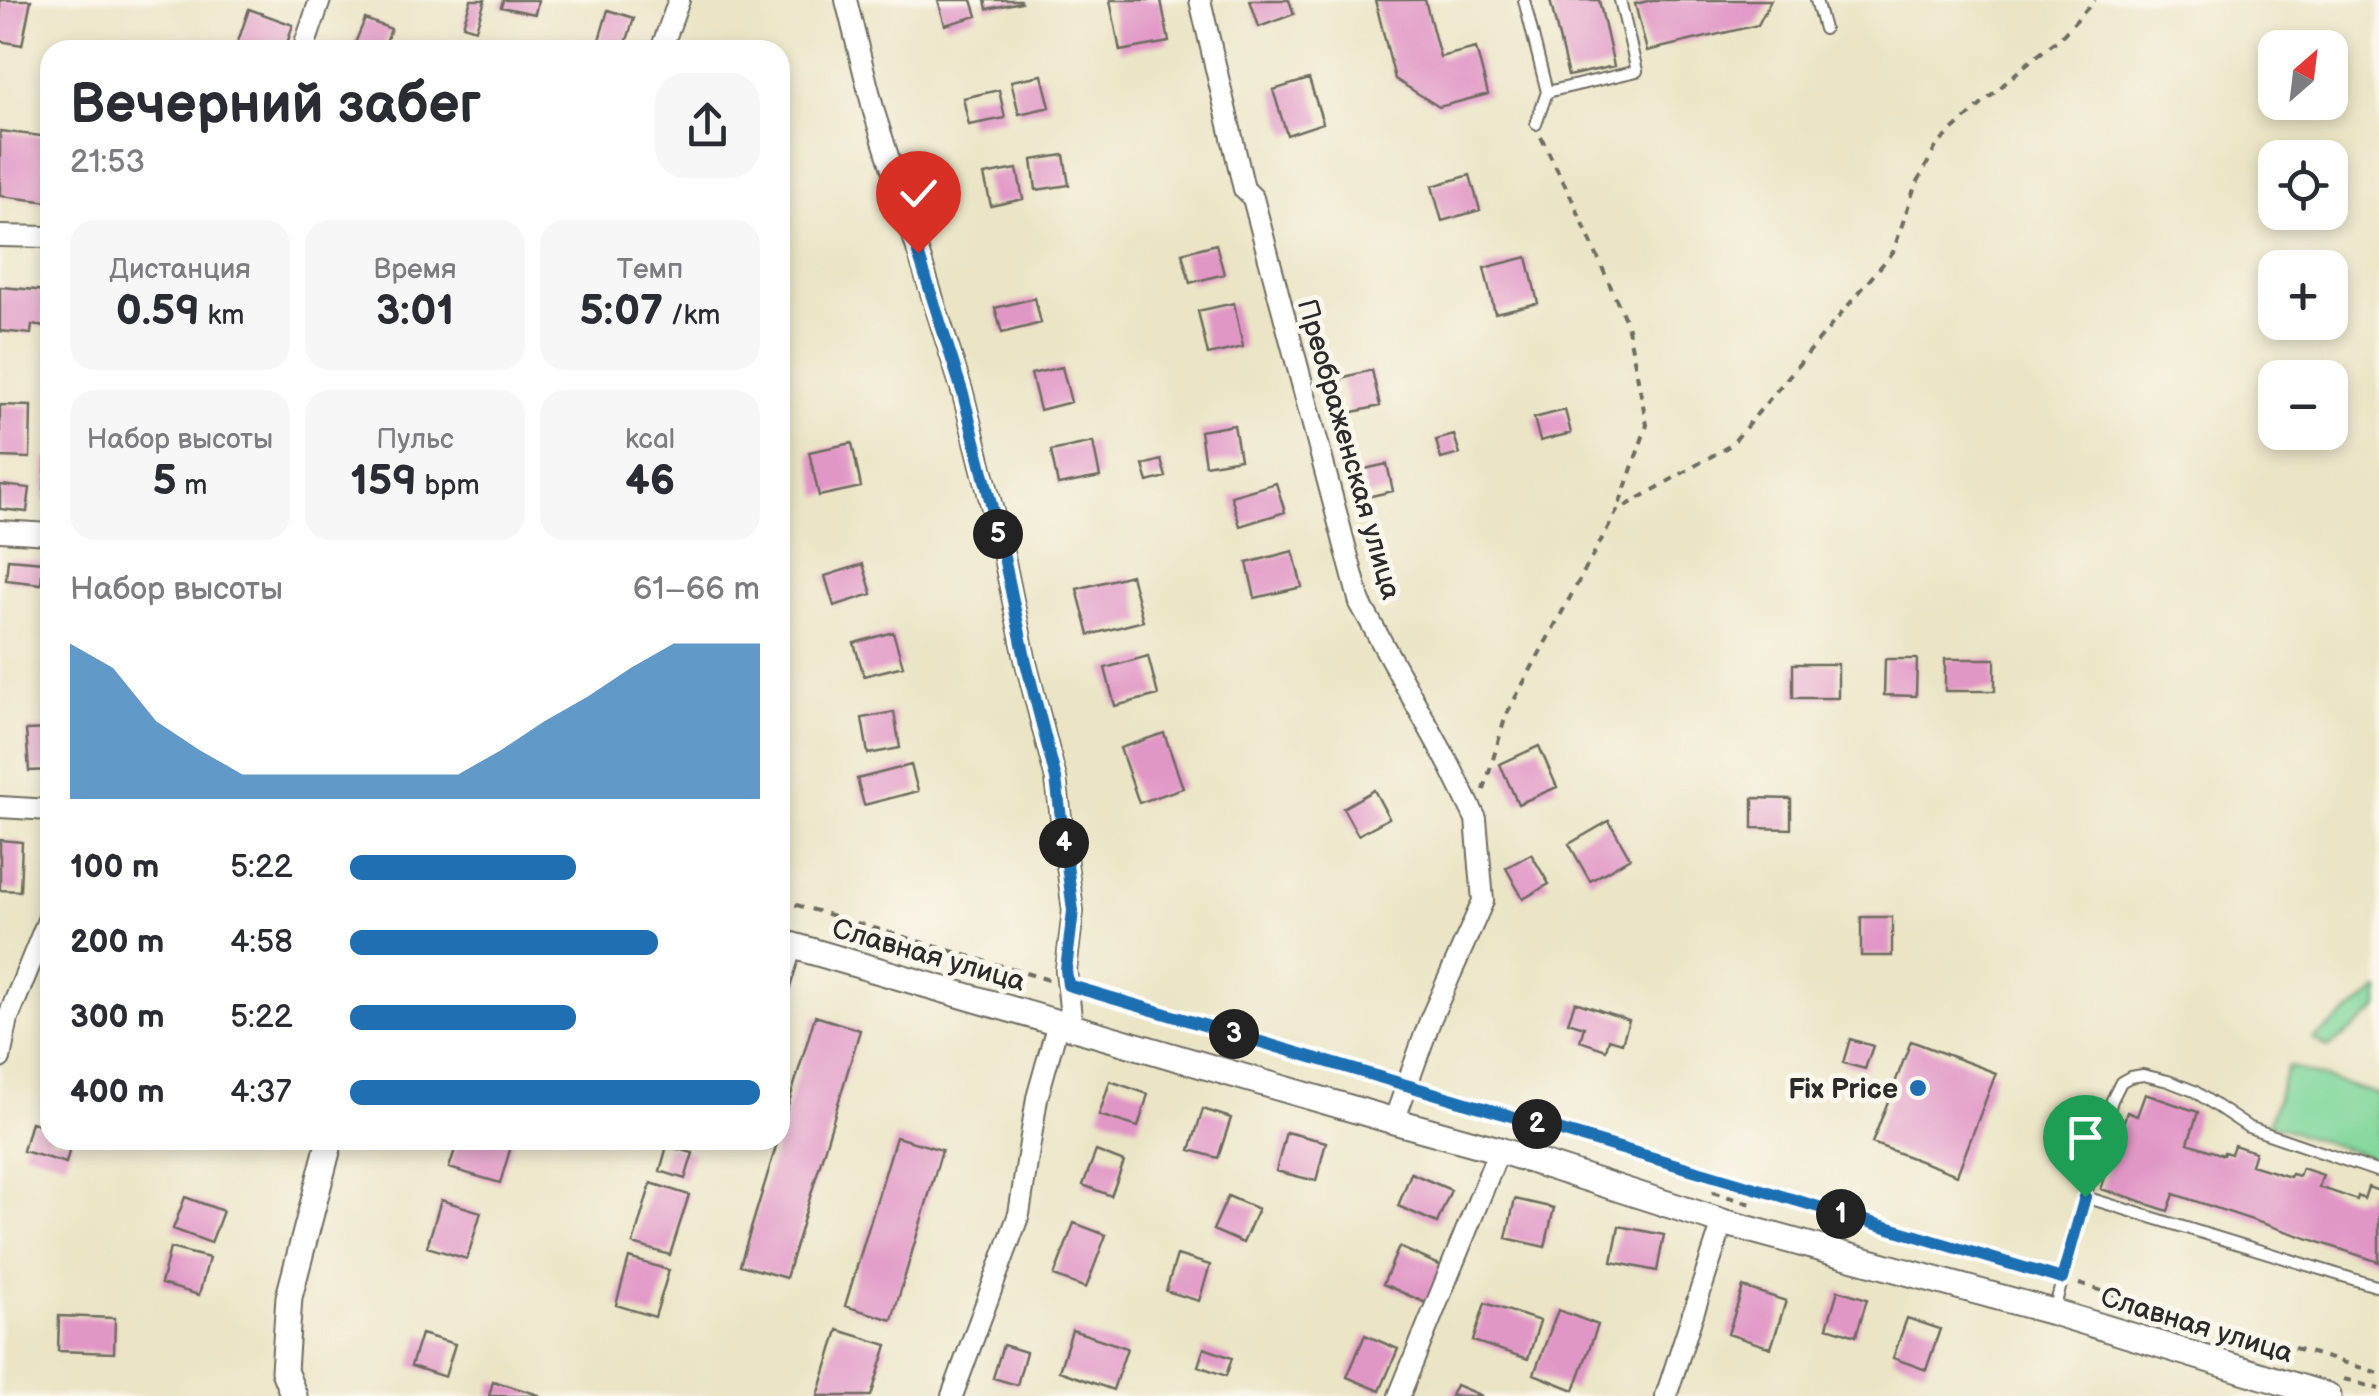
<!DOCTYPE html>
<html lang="ru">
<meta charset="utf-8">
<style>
:root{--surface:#fff;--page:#f7f7f7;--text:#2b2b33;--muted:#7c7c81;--accent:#1f6fb2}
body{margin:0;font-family:"Balsamiq Sans",sans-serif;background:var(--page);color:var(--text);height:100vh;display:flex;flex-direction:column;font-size:38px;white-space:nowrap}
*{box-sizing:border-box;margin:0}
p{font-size:32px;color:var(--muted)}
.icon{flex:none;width:55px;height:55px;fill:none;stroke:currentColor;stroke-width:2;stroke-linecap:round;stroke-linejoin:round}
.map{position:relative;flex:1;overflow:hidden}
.sheet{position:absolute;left:40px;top:40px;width:750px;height:1110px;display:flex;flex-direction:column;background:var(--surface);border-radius:30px;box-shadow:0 5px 15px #0003}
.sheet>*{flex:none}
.needle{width:65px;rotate:28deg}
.tools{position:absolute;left:2258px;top:30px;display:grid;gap:20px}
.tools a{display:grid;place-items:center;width:90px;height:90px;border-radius:20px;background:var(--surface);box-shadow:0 5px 15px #0003;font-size:50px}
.pin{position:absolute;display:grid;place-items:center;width:85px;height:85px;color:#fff;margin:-102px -42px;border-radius:50% 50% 50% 0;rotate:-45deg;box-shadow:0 0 10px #0007}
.pin .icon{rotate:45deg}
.km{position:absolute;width:50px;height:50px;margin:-25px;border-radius:50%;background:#222;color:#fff;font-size:28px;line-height:50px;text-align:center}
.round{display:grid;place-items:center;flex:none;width:105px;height:105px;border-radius:30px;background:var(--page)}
.headline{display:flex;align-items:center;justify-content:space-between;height:170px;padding:0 30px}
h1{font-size:55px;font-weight:700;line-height:75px}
.stats{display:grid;grid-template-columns:repeat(3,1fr);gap:15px;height:170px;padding:10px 30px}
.stats div{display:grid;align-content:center;border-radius:25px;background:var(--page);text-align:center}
.stats b{font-size:42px;font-weight:700}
.stats small{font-size:28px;font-weight:400}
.stats p{font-size:28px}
.chart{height:280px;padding:20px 30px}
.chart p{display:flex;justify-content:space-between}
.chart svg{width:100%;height:180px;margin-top:10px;fill:var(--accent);opacity:.7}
ul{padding:0 30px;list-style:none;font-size:32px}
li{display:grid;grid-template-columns:160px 120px 1fr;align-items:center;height:75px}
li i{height:25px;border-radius:12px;background:var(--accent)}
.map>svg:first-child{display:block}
.green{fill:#82d79b;stroke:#568163;stroke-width:2.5}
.building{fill:#e197c6}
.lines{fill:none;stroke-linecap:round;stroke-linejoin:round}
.service-casing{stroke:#6e6c61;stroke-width:14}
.minor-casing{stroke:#6e6c61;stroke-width:24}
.tertiary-casing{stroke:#6e6c61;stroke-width:29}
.path{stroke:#6e6c61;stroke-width:4;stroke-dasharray:8 8;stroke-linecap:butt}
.service{stroke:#fff;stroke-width:10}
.minor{stroke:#fff;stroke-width:20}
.tertiary{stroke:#fff;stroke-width:25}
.route-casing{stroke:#fff;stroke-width:20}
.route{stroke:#1f6fb2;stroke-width:12}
.poi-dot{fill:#1f6fb2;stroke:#fbf7ec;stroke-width:4}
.labels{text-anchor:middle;stroke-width:10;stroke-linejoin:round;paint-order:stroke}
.street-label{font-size:28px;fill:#2b2b2b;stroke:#fbf7ec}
.poi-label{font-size:28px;font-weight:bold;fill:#2b2b2b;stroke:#fbf7ec;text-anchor:end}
</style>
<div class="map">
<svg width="2379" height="1396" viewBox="0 0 2379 1396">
<rect width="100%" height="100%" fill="#fbf7ec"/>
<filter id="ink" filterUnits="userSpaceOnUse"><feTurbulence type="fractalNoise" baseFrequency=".01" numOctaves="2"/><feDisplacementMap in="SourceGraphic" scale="20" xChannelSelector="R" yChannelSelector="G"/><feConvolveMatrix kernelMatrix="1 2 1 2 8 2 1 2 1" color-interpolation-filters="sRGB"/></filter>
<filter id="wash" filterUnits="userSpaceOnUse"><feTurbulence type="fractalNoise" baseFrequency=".0048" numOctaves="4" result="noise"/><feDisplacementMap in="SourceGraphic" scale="40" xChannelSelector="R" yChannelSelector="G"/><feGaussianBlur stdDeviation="2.25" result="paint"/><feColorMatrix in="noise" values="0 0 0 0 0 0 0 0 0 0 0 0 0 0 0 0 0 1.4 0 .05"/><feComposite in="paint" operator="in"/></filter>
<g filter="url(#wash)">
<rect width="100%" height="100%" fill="#ebe5c6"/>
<path class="green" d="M2379 990V1009L2328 1048 2313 1039Z
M2288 1066 2379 1095V1160L2269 1124Z"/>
<g id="blocks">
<path class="building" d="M0 0H31L22 45 0 41Z
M471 0H485L476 29 463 25Z
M503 0H538L535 14 501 7Z
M938 0H972L977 16 945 25Z
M985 0H1020L1021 2 987 9Z
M1110 0H1161L1169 42 1120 51Z
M1250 0H1289L1294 14 1259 27Z
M1375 0H1425L1440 57 1476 48 1488 94 1439 107 1395 79Z
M1550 0H1599L1614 66 1568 76Z
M1652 0H1771L1758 25 1647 51 1635 4Z
M249 9 293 25 285 50H235Z
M608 10 634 18 624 50H596Z
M365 19 391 29 383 50 353 48Z
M1042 75 1050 107 1019 114 1011 81Z
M1309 79 1323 123 1287 135 1273 90Z
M999 90 1005 118 969 125 963 98Z
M0 131 50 137V202L0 196Z
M1064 155 1069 185 1036 190 1032 160Z
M1017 169 1023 199 991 206 984 175Z
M1470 175 1480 210 1442 221 1432 186Z
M1216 244 1224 274 1190 283 1182 253Z
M1527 257 1538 303 1495 313 1484 268Z
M0 287 48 291 45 327 32 325 31 334 0 331Z
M1035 298 1041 323 1002 333 995 308Z
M1234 303 1243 347 1208 355 1198 311Z
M1062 367 1071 402 1040 410 1031 374Z
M1372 370 1380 406 1349 413 1341 378Z
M0 405 31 406 30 458 0 457Z
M1565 410 1571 433 1540 441 1534 418Z
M1234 425 1240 459 1205 465 1200 431Z
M1454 435 1460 454 1441 459 1436 440Z
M1093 442 1100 477 1058 485 1051 451Z
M852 443 861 487 819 496 809 452Z
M46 457 50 458V500H44Z
M1161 460 1166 477 1148 482 1143 465Z
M1387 464 1393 491 1367 497 1360 470Z
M1276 483 1285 512 1240 526 1231 496Z
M0 485 30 488 27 512 0 509Z
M1293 551 1302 587 1255 598 1247 563Z
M8 559 43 562 41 584 6 580Z
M863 564 872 594 834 606 825 576Z
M1131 575 1143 621 1089 635 1077 589Z
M893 632 903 666 864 676 854 643Z
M1148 656 1158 695 1115 706 1105 668Z
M1885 659H1917L1916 696 1884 695Z
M1945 659H1995V691H1945Z
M1793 664H1838V698H1793Z
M894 712 900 748 868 754 862 718Z
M50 729V770L29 771 26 730Z
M1164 733 1183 788 1139 803 1120 748Z
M1539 746 1557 787 1518 804 1500 764Z
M911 765 918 791 864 805 857 779Z
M1374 790 1389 818 1358 835 1343 808Z
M1753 798 1791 799V829L1753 828Z
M1609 821 1630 858 1590 881 1569 844Z
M0 840 22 842 20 891 0 890Z
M1531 854 1549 884 1523 899 1506 868Z
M1861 917H1892V956H1861Z
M1575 1002 1629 1020 1622 1043 1609 1039 1606 1050 1580 1041 1584 1027 1568 1022Z
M815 1016 860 1030 786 1278 740 1265 778 1140H780V1132Z
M1850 1039 1873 1046 1865 1069 1843 1063Z
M1911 1041 1996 1073 1957 1175 1872 1143Z
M1110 1081 1148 1094 1138 1127 1099 1115Z
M2145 1094 2198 1112 2188 1143 2223 1155 2224 1152 2231 1154 2234 1145 2255 1152 2251 1165 2290 1177 2292 1174 2299 1176 2302 1168 2323 1175 2319 1187 2357 1200 2358 1196 2364 1199 2368 1187 2379 1191V1262L2174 1194 2168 1211 2101 1189 2127 1112 2137 1116Z
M1203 1109 1231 1118 1218 1158 1190 1150Z
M31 1122 50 1127V1140H72L66 1163 23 1151Z
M1286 1132 1326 1142 1316 1181 1276 1171Z
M896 1137 942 1150 892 1320 845 1306Z
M458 1140H513L500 1183 449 1168Z
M667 1146 693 1153 685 1179 660 1171Z
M1096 1151 1124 1162 1111 1196 1083 1185Z
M1411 1173 1451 1190 1437 1223 1398 1206Z
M651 1183 689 1195 670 1255 633 1244Z
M1228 1196 1258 1209 1243 1243 1213 1230Z
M185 1197 223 1211 211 1243 173 1229Z
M1515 1199 1554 1208 1545 1247 1506 1238Z
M441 1200 481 1212 467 1259 427 1247Z
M1074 1223 1106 1235 1086 1288 1054 1276Z
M1619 1226 1664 1235 1657 1271 1612 1262Z
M1399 1247 1444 1267 1428 1304 1383 1284Z
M170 1248 209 1258 199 1295 161 1284Z
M1177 1255 1210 1265 1199 1301 1166 1291Z
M629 1258 669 1270 655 1317 616 1305Z
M1743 1287 1786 1301 1771 1348 1728 1334Z
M1838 1290 1867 1299 1856 1336 1827 1327Z
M1485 1303 1540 1321 1528 1359 1473 1341Z
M1558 1310 1598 1325 1574 1390 1534 1374Z
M59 1316 115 1318 114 1353 58 1351Z
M1907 1318 1940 1329 1926 1370 1893 1358Z
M838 1330 887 1345 871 1396H818Z
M1072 1330 1127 1348 1113 1390 1059 1371Z
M421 1334 455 1344 445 1377 411 1366Z
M1365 1335 1398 1349 1380 1391 1347 1377Z
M1003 1345 1026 1352 1017 1385 993 1378Z
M1204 1348 1232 1358 1226 1376 1198 1366Z
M493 1381 539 1395V1396H489Z
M1456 1385 1482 1396H1451Z"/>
</g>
</g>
<g filter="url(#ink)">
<use href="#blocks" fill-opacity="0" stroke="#6e6c61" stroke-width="2.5"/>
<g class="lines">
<g class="service-casing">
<path id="service" d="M1524 0 1547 92 1536 124
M1816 0 1824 29
M1547 92 1637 71 1620 0
M780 1001 796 948
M2085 1197 2379 1287
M2054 1310 2112 1100 2121 1082 2130 1077 2143 1075 2168 1081 2194 1091 2248 1127 2379 1172"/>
</g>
<g class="minor-casing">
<path id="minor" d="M846 0 874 112 963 394 1001 543 1026 663 1056 779 1073 911 1066 970 1072 1027
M1200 0 1244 189 1253 198 1360 603 1450 766 1476 819 1483 901 1431 1018 1394 1121
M303 50 320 0
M661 50 679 0
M0 236 50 237
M0 531 50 534
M0 807 50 810
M0 1058 8 1018 50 915
M952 1396 1019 1214 1037 1098 1058 1023
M1399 1396 1499 1150
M1666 1396 1723 1222"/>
</g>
<g class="tertiary-casing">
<path id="tertiary" d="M780 942 1394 1121 1499 1150 1723 1222 2053 1312 2328 1396
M294 1396 284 1371 289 1297 330 1140"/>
</g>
<path class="path" d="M1541 137 1573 201 1627 324 1647 425 1617 511
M1484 790 1506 715 1617 511 1731 445 1893 252 1914 189 1937 145 2024 66 2060 38 2095 0
M780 900 1049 980
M1087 991 1389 1080
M1427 1092 2046 1274
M1712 1192 1755 1205
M2079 1284 2379 1373
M2344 1379 2379 1389"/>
<use href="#service" class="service"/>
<use href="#minor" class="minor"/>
<use href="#tertiary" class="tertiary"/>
</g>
</g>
<g class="lines" filter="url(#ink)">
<g class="route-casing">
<path id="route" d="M918 253 963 394 1001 543 1026 663 1056 779 1073 911 1066 970 1068 985 2062 1279 2085 1197"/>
</g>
<use href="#route" class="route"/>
</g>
<circle class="poi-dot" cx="1918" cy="1088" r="10"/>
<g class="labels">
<g class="street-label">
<text transform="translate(1350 449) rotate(74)" y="10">Преображенская улица</text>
<text transform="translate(929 954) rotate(16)" y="10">Славная улица</text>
<text transform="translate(2197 1324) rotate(17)" y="10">Славная улица</text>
</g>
<g class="poi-label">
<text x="1898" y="1098">Fix Price</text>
</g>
</g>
</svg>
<div class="tools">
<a><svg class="needle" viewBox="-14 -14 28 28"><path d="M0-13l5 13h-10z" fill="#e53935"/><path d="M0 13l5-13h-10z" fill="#7c7c81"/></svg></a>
<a><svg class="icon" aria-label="locate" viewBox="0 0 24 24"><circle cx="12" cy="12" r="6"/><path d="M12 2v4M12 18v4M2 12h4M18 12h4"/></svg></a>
<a>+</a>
<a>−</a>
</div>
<div class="pin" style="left:2085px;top:1197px;background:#1e9e55"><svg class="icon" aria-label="arrive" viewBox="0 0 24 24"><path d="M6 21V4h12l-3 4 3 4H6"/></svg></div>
<div class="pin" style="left:918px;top:253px;background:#d93025"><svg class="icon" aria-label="check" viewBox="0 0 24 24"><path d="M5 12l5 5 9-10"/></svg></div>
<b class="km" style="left:1841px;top:1214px">1</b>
<b class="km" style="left:1537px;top:1124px">2</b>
<b class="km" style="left:1234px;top:1034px">3</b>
<b class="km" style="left:1064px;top:843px">4</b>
<b class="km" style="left:998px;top:534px">5</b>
<section class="sheet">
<div class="headline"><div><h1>Вечерний забег</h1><p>21:53</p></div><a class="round"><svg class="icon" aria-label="share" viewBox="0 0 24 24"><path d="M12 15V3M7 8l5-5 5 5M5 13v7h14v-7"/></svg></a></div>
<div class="stats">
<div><p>Дистанция</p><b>0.59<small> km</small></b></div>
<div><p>Время</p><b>3:01</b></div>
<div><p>Темп</p><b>5:07<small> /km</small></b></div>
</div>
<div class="stats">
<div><p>Набор высоты</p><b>5<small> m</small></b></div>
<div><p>Пульс</p><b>159<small> bpm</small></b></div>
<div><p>kcal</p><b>46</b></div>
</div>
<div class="chart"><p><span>Набор высоты</span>61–66 m</p>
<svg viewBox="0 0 160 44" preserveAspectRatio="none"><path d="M0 44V6L10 12L20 25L30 32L40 38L50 38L60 38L70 38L80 38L90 38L100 32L110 25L120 19L130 12L140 6L150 6L160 6V44z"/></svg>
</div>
<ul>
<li><b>100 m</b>5:22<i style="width:55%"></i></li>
<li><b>200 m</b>4:58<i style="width:75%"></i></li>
<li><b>300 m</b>5:22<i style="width:55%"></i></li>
<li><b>400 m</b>4:37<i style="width:100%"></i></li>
</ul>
</section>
</div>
